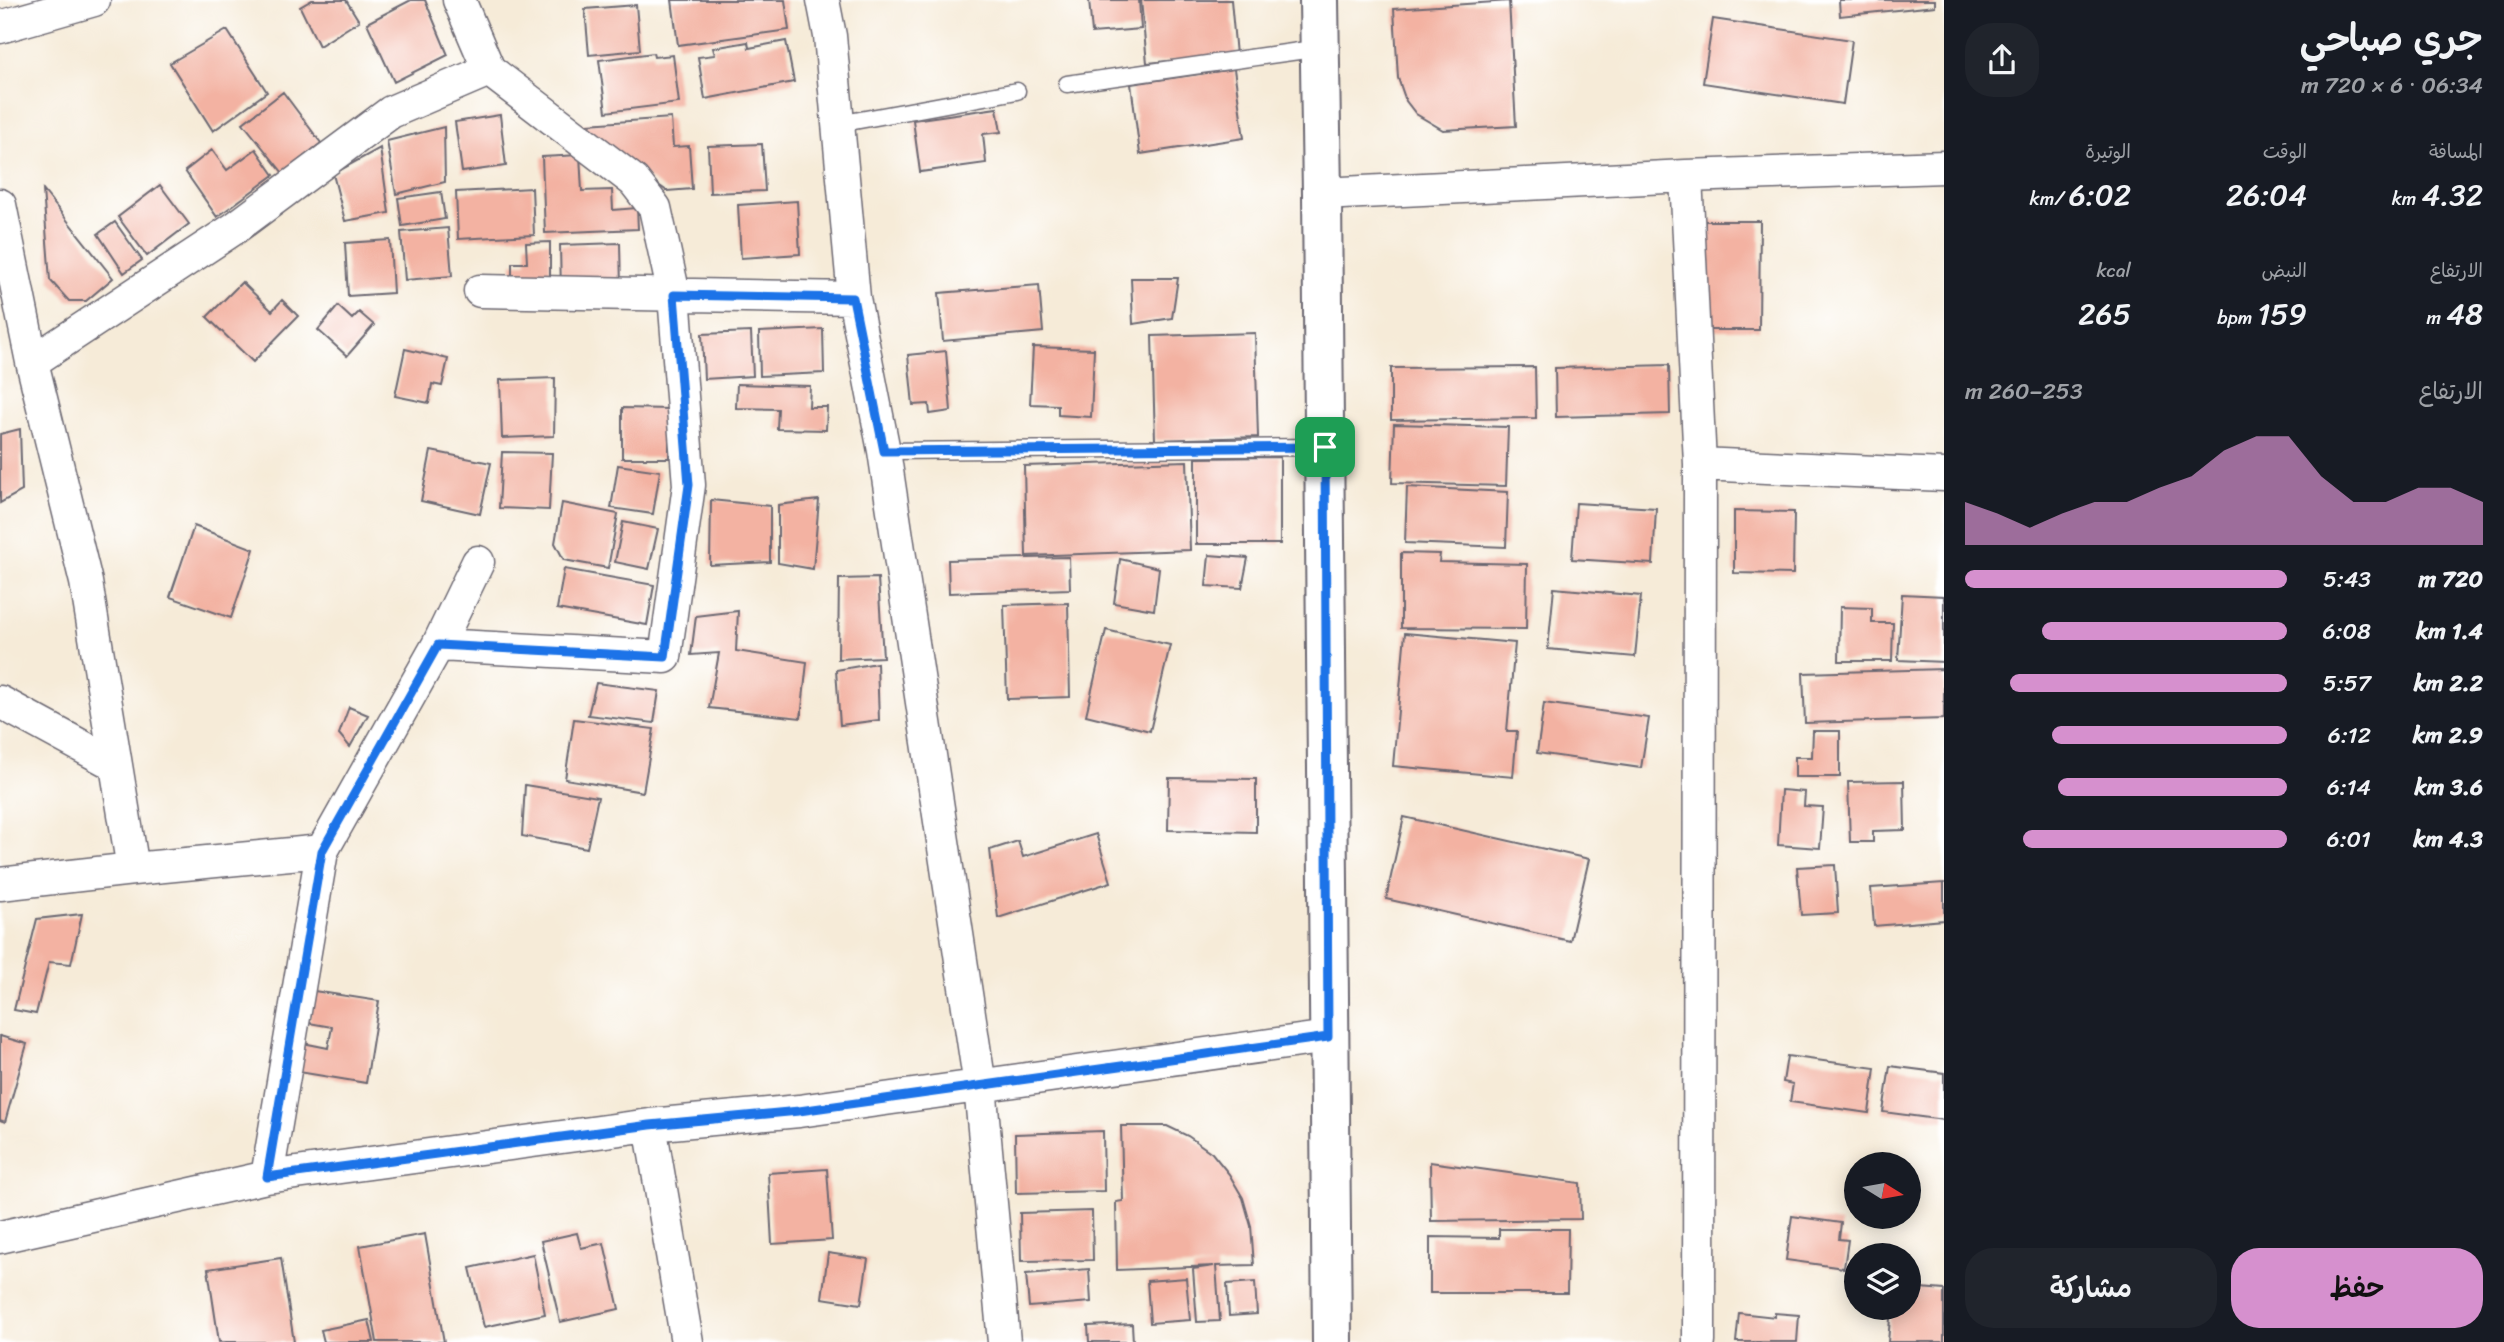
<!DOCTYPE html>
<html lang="ar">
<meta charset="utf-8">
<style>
:root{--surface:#171b24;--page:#20242c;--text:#f1f3f6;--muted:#9ea1a6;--accent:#d690ce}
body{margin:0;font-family:Sriracha,"Playpen Sans Arabic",sans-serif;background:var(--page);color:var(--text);direction:rtl;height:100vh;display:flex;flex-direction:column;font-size:26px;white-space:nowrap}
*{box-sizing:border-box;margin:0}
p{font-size:23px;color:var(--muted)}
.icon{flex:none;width:38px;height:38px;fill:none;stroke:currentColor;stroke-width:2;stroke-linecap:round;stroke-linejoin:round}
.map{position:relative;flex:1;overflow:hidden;direction:ltr}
.sheet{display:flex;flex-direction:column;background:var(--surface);width:560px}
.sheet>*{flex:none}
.needle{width:46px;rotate:101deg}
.tools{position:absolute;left:1844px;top:1152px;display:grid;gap:14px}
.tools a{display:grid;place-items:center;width:77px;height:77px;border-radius:50%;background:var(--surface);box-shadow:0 4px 18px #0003;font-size:35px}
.pin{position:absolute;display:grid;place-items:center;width:60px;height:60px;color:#fff;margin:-30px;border-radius:14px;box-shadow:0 4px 10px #0006}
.round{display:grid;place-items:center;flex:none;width:74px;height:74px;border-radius:28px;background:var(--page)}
.headline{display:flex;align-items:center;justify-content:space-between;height:119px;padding:0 21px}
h1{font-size:38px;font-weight:600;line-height:52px}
.figures{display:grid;grid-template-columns:repeat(3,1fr);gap:10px;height:119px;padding:7px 21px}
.figures div{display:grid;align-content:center}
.figures b{font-size:30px;font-weight:600}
.figures small{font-size:19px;font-weight:400}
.figures p{font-size:19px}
.chart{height:196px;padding:14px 21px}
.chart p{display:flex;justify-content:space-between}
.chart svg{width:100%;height:126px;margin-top:7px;fill:var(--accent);opacity:.7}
.primary-button{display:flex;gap:14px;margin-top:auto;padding:14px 21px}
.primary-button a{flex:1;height:80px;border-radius:28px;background:var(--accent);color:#111;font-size:28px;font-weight:600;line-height:80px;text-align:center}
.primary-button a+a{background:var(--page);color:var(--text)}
ul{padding:0 21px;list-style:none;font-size:23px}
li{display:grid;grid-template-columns:112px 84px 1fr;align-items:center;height:52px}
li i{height:18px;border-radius:9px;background:var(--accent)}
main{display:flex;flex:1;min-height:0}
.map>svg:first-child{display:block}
.building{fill:#f3b2a2}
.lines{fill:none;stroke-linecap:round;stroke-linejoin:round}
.lane-casing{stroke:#6c6872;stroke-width:19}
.street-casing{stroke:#6c6872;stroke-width:35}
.secondary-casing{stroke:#6c6872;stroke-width:42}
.lane{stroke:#fff;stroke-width:16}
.street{stroke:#fff;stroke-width:32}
.secondary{stroke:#fff;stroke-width:38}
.route-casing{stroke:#fff;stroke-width:14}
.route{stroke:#1a73e8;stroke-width:9}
</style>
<main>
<section class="sheet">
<div class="headline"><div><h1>جري صباحي</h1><p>06:34 · 6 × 720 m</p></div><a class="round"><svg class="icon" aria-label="share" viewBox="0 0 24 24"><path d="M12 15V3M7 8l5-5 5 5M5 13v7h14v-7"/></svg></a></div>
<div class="figures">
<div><p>المسافة</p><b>4.32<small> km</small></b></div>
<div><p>الوقت</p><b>26:04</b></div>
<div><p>الوتيرة</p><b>6:02<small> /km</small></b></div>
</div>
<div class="figures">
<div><p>الارتفاع</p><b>48<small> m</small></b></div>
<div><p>النبض</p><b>159<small> bpm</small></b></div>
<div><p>kcal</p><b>265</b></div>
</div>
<div class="chart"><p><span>الارتفاع</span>253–260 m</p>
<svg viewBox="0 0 160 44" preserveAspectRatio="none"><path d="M0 44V29L10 33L20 38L30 33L40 29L50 29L60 24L70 20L80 11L90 6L100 6L110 20L120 29L130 29L140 24L150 24L160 29V44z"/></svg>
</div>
<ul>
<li><b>720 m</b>5:43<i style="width:100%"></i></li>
<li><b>1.4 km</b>6:08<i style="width:76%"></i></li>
<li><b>2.2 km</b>5:57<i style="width:86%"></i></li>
<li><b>2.9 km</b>6:12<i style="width:73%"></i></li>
<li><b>3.6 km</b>6:14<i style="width:71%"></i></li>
<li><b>4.3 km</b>6:01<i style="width:82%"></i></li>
</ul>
<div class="primary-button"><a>حفظ</a><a>مشاركة</a></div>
</section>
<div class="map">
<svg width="1944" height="1342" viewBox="0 0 1944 1342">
<rect width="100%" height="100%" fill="#fff"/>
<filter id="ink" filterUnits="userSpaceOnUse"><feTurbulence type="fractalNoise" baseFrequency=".0143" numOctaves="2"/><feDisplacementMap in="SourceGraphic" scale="14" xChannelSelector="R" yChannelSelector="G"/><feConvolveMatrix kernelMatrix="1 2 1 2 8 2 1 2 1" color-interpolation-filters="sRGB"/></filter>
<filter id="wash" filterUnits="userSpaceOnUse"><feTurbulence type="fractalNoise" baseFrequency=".00686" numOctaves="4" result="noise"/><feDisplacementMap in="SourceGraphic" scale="28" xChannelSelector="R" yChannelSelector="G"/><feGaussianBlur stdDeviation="1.57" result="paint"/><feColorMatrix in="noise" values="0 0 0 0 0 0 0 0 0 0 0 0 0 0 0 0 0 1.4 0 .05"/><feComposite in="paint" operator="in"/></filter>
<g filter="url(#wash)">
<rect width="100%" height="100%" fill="#f6ebd8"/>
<g id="blocks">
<path class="building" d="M312 0H346L359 21 319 46 300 7Z
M411 0H425L448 55 394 82 367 23Z
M672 0H785L789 30 678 45Z
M1089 0H1139L1141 29 1092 33Z
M1141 0H1231L1236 55 1147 63Z
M1839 0H1935V6L1840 16Z
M1509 1 1516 126 1443 130 1416 114 1406 101 1398 78 1394 9Z
M636 5 640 50 589 55 585 9Z
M1713 19 1852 40 1843 104 1703 83Z
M227 30 267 92 213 131 170 63Z
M786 41 794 82 705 99 698 57 715 55 713 48 748 42 749 48Z
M653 53 654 57 673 55 679 103 606 112 599 60Z
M1234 69 1244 138 1140 154 1131 84Z
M283 92 321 143 283 173 243 123Z
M997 108 1001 132 983 134 986 163 920 172 913 120Z
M500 115 506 166 462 172 455 122Z
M671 118 673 147 689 146 692 189 667 191 573 125Z
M444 127 445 182 396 194 387 141Z
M762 144 765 191 710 193 708 146Z
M380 148 389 213 345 221 333 174Z
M256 149 274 175 217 217 185 171 212 150 227 170Z
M580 155 582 191 612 190 613 210 637 208 638 229 545 233 542 157Z
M160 185 189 224 147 256 118 217Z
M532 188 534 235 458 239 456 192Z
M43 190 113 278 86 301H69L50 280Z
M441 192 445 219 402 226 398 198Z
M797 201 800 254 741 258 738 205Z
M1705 221H1760L1759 330H1704Z
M115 222 142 260 124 273 98 234Z
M448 228 452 276 405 280 401 232Z
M390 240 393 293 348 296 345 243Z
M550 242V284H512V263H527L526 243Z
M620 243 621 289 561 291 560 245Z
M1131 278H1178L1172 318 1133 324Z
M242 282 272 311 282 300 298 316 253 362 207 317Z
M1039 285 1043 332 943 341 939 293Z
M338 306 352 319 359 312 374 325 347 356 318 330Z
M823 329 824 373 760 376 759 332Z
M751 332 753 376 704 379 702 334Z
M1255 333 1258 437 1155 440 1152 336Z
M1033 347 1094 349 1091 417 1058 415V405L1030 404Z
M405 349 448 359 442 386 432 384 429 403 395 396Z
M946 351 951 411 930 414 929 404 913 405 908 355Z
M1669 365 1670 414 1556 417 1555 368Z
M1535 367 1536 418 1391 420V368Z
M555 378 554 436 502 438 500 380Z
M737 384 810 386 809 407H827L826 430 777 429 778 409 736 408Z
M622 408 669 409V458H622Z
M1394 424 1508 427 1506 486 1392 483Z
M20 429 22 491 0 503V434Z
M431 451 491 463 480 514 421 501Z
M502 452 552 453 549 510 499 508Z
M1280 457V544H1196V458Z
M1187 461 1190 550 1026 556 1024 466Z
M618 465 660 471 653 514 611 508Z
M1407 487 1508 492 1506 547 1405 543Z
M711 500 770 506V562L710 565Z
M819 500 813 569 778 563V505Z
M562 503 618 514 608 568 564 560 555 543Z
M1576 503 1656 508 1653 564 1572 559Z
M1734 511 1794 512 1793 574 1734 573Z
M623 522 658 529 649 569 615 562Z
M194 526 254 549 231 618 170 597Z
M1401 553 1440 554 1439 562 1527 564 1526 629 1401 628Z
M1209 555 1248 558 1242 588 1206 586Z
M1069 557 1070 589 949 593 948 560Z
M1120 559 1159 568 1154 610 1114 603Z
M564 569 654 585 647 625 557 609Z
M878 578 883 657 838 659 839 579Z
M1554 588 1641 596 1635 657 1548 649Z
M1902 594 1944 596V662L1898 660Z
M1068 603 1070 697 1007 699 1004 605Z
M1840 607 1872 608V623H1893L1892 661H1839Z
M738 611 736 651 807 662 801 718 709 708 719 653 691 655 696 616Z
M1106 630 1170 645 1150 731 1086 715Z
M1405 633 1515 643 1507 731H1517L1513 777 1393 766Z
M877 663 879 720 840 725 836 670Z
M1944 669V719L1805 723 1803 673Z
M596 683 659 691 654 723 588 715Z
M1544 703 1649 718 1641 768 1537 753Z
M349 707 368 715 350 747 339 734Z
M574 719 654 729 643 792 565 779Z
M1813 731H1840V777H1795V757H1812Z
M1169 778 1256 779V832L1168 830Z
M1904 781 1905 830 1873 831V842H1850L1848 782Z
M525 785 598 797 587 848 522 836Z
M1781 790 1805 792 1804 806 1823 807 1820 848 1778 845Z
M1404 817 1589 859 1570 941 1386 899Z
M1096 834 1111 882 998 918 990 850 1018 841 1023 857Z
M1835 865 1838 913 1801 915 1797 867Z
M1944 883V920L1874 926 1871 888Z
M82 914 71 964 49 962 36 1014 14 1010 37 919Z
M314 991 379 1001 366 1083 299 1072 303 1043 328 1048 332 1027 309 1023Z
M0 1036 27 1044 5 1122 0 1120Z
M1787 1056 1875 1068 1869 1113 1790 1102 1793 1084 1783 1082Z
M1890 1066 1944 1073V1120L1883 1112Z
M1121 1126H1167L1188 1136 1212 1153 1229 1174 1243 1198 1251 1226 1254 1265 1216 1266 1220 1321 1197 1322 1193 1269 1214 1266 1117 1270 1116 1202 1123 1201Z
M1103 1131 1104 1191 1016 1193 1015 1134Z
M1430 1162 1580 1183 1581 1219 1431 1221Z
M827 1169 832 1240 772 1244 768 1173Z
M1092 1211 1093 1260 1021 1261 1020 1213Z
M1792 1216 1841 1223 1839 1239 1848 1240 1844 1268 1786 1260Z
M1499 1229H1568L1567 1293H1430V1237L1499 1238Z
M577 1233 581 1248 604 1243 619 1309 560 1322 541 1241Z
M425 1234 444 1342H377L360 1246Z
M828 1253 868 1259 861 1304 822 1298Z
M533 1254 545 1314 484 1327 470 1268Z
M281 1258 294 1342H219L208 1269Z
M1089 1269 1091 1302 1029 1307 1026 1274Z
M1186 1278 1190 1320 1150 1323 1147 1281Z
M1255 1282 1257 1314 1229 1316 1227 1284Z
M1909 1287 1944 1290V1342H1888L1891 1307H1909Z
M1739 1313 1775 1317V1313L1799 1315 1797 1342H1736Z
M369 1320 374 1342H324L321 1330Z
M1132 1324 1133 1342H1089L1088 1326Z"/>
</g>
</g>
<g filter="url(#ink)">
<use href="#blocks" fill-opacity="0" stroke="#6c6872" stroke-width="2"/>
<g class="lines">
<g class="lane-casing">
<path id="lane" d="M1067 84 1320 48
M838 124 1017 91
M884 451 1325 447"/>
</g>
<g class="street-casing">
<path id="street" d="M459 0 489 70
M823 0 830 36 854 298 884 451 980 1086 1004 1342
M0 27 94 0
M1686 176 1700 464 1699 1342
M1322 194 1686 176 1944 167
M0 205 32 362 86 582 133 869 322 851
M480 291 854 298
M32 362 235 228 391 112 489 70 634 181 655 208 674 295 689 485 665 657 438 645 322 851 267 1177
M1700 464 1944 475
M438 645 478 562
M0 702 116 765
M0 884 133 869
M650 1125 687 1342
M0 1237 267 1177 650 1125 799 1111 1328 1037"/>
</g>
<g class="secondary-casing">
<path id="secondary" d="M1319 0 1322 194 1332 1342"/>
</g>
<use href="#lane" class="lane"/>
<use href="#street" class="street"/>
<use href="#secondary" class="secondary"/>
</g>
</g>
<g class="lines" filter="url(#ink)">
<g class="route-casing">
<path id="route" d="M674 295 853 298 884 451 1325 447 1328 1037 799 1111 650 1125 267 1177 322 851 438 645 665 657 689 485Z"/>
</g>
<use href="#route" class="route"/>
</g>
</svg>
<div class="tools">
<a><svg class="needle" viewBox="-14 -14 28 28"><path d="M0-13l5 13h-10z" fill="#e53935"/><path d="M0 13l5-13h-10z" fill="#9ea1a6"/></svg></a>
<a><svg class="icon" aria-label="layers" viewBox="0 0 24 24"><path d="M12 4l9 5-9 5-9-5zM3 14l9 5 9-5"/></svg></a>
</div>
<div class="pin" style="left:1325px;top:447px;background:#1e9e55"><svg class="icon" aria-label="arrive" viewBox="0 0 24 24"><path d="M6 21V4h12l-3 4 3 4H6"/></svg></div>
</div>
</main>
